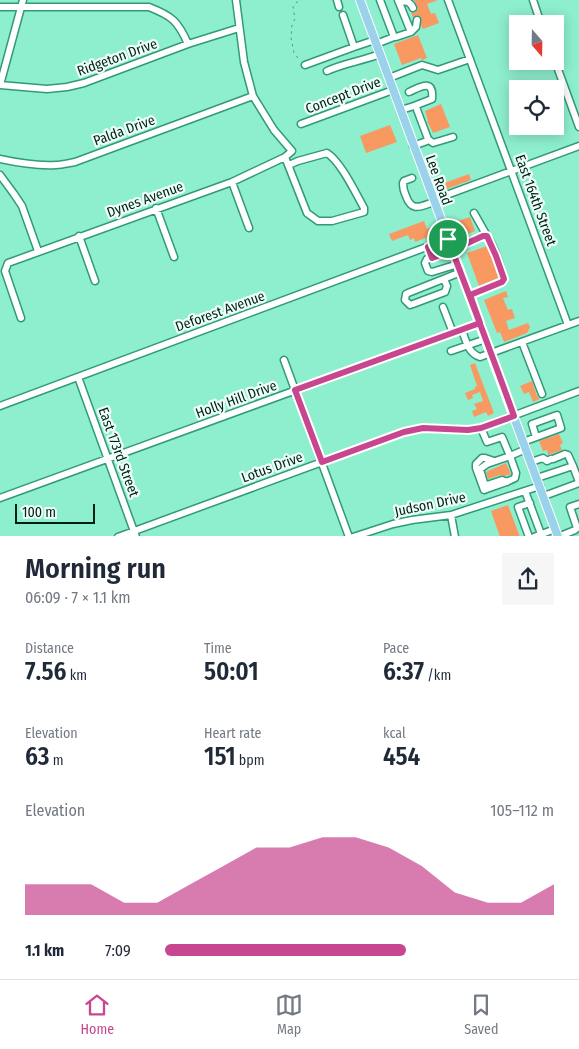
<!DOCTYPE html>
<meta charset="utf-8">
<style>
:root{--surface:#fff;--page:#f6f6f7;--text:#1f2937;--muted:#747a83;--line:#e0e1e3;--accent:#c8468f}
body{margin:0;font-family:"Fira Sans Condensed",sans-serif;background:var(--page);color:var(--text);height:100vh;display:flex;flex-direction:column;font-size:19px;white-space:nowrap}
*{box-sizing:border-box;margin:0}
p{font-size:16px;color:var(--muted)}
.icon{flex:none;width:28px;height:28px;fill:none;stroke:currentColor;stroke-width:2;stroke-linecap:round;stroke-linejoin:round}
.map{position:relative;height:536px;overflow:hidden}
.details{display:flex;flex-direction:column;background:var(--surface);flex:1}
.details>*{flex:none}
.needle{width:32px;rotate:160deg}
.tools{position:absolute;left:509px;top:15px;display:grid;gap:10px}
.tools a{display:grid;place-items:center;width:55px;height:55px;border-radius:0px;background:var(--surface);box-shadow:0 2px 12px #0003;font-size:25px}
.scale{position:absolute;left:15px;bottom:12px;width:80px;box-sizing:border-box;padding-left:5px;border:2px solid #012017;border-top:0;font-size:14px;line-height:18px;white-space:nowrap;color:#012017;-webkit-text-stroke:4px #ecfef7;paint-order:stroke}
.pin{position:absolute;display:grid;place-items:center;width:42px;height:42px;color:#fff;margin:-21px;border:2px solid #fff;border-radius:50%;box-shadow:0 1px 5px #0007}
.round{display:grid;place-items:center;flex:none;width:52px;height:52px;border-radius:0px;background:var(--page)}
.overview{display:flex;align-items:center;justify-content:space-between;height:85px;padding:0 25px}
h1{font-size:28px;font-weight:600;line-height:38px}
.metrics{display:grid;grid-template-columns:repeat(3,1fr);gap:8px;height:85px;padding:5px 25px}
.metrics div{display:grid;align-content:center}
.metrics b{font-size:25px;font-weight:600}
.metrics small{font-size:14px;font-weight:400}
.metrics p{font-size:14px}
.chart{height:140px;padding:10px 25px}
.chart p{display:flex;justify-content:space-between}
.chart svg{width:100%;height:90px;margin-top:5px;fill:var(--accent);opacity:.7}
ul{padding:0 25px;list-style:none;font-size:16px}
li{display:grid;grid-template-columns:80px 60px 1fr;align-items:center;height:38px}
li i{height:12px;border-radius:6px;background:var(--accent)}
.menu{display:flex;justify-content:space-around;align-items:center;height:70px;border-top:1px solid var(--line);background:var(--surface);font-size:14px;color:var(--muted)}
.menu a{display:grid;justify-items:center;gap:2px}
.menu .selected{color:var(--accent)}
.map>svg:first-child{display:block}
.building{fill:#f99962}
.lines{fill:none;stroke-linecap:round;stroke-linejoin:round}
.minor-casing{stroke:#32997a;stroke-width:9}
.major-casing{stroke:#fff;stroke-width:10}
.path{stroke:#539981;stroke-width:1;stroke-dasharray:2.5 4;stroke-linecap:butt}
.minor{stroke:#fff;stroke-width:6}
.major{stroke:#9ad2eb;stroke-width:8}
.route-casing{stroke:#fff;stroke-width:10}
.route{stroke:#c8468f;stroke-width:6}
.labels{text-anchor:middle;stroke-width:4.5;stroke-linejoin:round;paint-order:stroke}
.street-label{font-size:14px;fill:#012017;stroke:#ecfef7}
</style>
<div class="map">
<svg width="579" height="537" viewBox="0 0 579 537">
<rect width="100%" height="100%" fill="#8defcd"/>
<path class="building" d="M414 0H438L427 4 431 14 435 13 439 23 423 29 421 25V18L417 15 413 18 411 12 415 13 418 9 417 6Z
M418 35 427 58 422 60 421 58 402 65 394 44Z
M441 104 450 127 433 133 427 121H428L425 111Z
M390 125 397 142 366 153 360 136Z
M469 174 471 180 441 191 439 185Z
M470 217 475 231 462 236 455 222Z
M424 221 427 229 430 228 433 235 415 242 414 238 410 240 408 235 392 241 389 234Z
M487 246 495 265 498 279 479 286 467 253Z
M506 291 508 297 503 298 508 310 512 309 515 318 506 321 509 330 528 323 530 327 527 333 504 342 500 332 497 333 484 300Z
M475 363 494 413 488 416 486 412 474 417 472 411 477 409 474 404 483 401 480 392 472 395 473 398 468 400 465 393 475 389V387L477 386 470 365Z
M532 381 537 396 540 399 533 402 529 392 524 394 520 386Z
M559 434 563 443 560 445 562 450 548 455 547 450 543 451 539 441Z
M506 463 511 474 505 476 500 475 488 479 486 472Z
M508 505 520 537H500L491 511Z"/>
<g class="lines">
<g class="minor-casing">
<path id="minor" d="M337 0 339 7
M380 0 394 37H396L411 32 398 0
M448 0 568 325
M533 0 541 24
M399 2C406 1 410 1 413 8
M0 7H149C172 16 178 21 188 44
M343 15 354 47 375 40
M411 32 416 27 417 20
M376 44 394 37
M555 61 579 127
M305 65 354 47
M327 71C344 63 362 61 380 54
M389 78 422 65 438 70 470 59
M0 85 47 89 67 87 84 83 188 44 239 28
M0 85 23 0
M409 92C420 87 434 78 432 99L414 106
M401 110 414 106 416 107 428 139 427 141 413 146
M301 124 393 90
M428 139 433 143 453 137
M285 157 307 213 318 221H332L364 212V208C355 192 341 162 327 153L298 161 289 165
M0 159C18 163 37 166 56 165 62 165 69 163 75 162L253 96
M0 175 14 194 22 206 38 251
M412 178 404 181 403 183C403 188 404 192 406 196 412 213 421 206 434 202
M232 182 249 228
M433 200 579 146
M156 208 174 257
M474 213 487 236
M79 236 95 281
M458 264 432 272 428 271 425 263 427 259 453 250 483 236H487C494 246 502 268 503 281L500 283 470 295
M444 279 447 286 445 292 413 304 410 305 405 300 406 294 408 293 461 272
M443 307 453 333
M21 318 5 271 8 263 232 182 285 157 292 151 274 130 253 96 244 62 236 0
M462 330C466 341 468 353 480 357L579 321
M522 342 542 394
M451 351 486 339
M284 360 349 537
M78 377 136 537
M0 406 448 239
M481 428 487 442 502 437 510 456 526 449
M523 442 561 428 557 415 532 424 536 437
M553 459 565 454 568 455 573 466
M494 461 485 458H482L476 464V468L484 490C494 486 506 483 515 478L516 473 510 456 487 464 480 469 484 483 487 485 502 480 507 482
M531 462 543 458 547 461 551 459
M537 478 573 466 579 482
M525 491 541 534
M544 496 579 483
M0 498 480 323
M451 515 455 537
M118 537 404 432 423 428 467 430 481 428 579 391
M353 537 393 524 412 520 451 515 540 486
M529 537 518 507 530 503
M534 537 555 529
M558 537 575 530 577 528 570 507 579 504"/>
</g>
<g class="major-casing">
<path id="major" d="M360 0C426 179 493 357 558 537"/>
</g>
<path class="path" d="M298 58 294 53 291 38 292 25 295 19 293 7 297 2 302 0"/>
<use href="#minor" class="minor"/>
<use href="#major" class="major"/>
</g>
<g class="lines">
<g class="route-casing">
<path id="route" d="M448 239 428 247 432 258 452 250C473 305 494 360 514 416L481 428 468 430 423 428 404 432 322 462 295 390 480 323 470 295 502 282 504 279 503 276 496 256 487 236H483L452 250 448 239"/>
</g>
<use href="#route" class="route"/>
</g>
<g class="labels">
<g class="street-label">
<text transform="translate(117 57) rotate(-20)" y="5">Ridgeton Drive</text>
<text transform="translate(343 95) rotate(-21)" y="5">Concept Drive</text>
<text transform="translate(124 130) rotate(-20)" y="5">Palda Drive</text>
<text transform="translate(439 180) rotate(70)" y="5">Lee Road</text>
<text transform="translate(145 199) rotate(-20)" y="5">Dynes Avenue</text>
<text transform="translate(536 200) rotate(70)" y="5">East 164th Street</text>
<text transform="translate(220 311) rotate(-20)" y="5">Deforest Avenue</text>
<text transform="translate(236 399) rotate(-20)" y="5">Holly Hill Drive</text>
<text transform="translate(119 452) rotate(70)" y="5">East 173rd Street</text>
<text transform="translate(272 467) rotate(-20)" y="5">Lotus Drive</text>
<text transform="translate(430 504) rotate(-12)" y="5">Judson Drive</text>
</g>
</g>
</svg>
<div class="tools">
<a><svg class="needle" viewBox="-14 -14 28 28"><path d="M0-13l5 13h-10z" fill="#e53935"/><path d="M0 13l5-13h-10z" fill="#747a83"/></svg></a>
<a><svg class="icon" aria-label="locate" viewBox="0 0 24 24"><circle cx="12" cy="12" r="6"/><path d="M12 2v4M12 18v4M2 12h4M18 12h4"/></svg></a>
</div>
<div class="scale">100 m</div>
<div class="pin" style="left:448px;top:239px;background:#1e9e55"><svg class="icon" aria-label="arrive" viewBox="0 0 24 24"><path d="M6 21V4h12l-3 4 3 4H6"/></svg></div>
</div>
<section class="details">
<div class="overview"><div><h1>Morning run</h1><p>06:09 · 7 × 1.1 km</p></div><a class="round"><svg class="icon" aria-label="share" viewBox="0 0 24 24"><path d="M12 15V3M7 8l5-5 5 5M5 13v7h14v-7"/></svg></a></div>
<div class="metrics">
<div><p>Distance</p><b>7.56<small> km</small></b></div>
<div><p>Time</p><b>50:01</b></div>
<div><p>Pace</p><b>6:37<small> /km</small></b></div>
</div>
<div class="metrics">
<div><p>Elevation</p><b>63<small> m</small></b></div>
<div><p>Heart rate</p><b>151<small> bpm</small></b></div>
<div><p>kcal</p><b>454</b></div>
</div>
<div class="chart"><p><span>Elevation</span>105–112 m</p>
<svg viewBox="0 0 160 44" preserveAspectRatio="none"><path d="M0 44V29L10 29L20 29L30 38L40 38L50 29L60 20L70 11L80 11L90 6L100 6L110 11L120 20L130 33L140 38L150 38L160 29V44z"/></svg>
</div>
<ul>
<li><b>1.1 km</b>7:09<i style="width:62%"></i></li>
</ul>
</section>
<nav class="menu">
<a class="selected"><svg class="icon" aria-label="home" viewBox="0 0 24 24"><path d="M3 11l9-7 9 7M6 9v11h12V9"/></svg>Home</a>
<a><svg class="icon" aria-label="map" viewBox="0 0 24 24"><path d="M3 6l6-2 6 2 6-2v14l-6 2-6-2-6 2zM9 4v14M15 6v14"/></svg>Map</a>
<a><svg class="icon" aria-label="saved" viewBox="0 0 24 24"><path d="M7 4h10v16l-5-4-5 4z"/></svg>Saved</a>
</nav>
